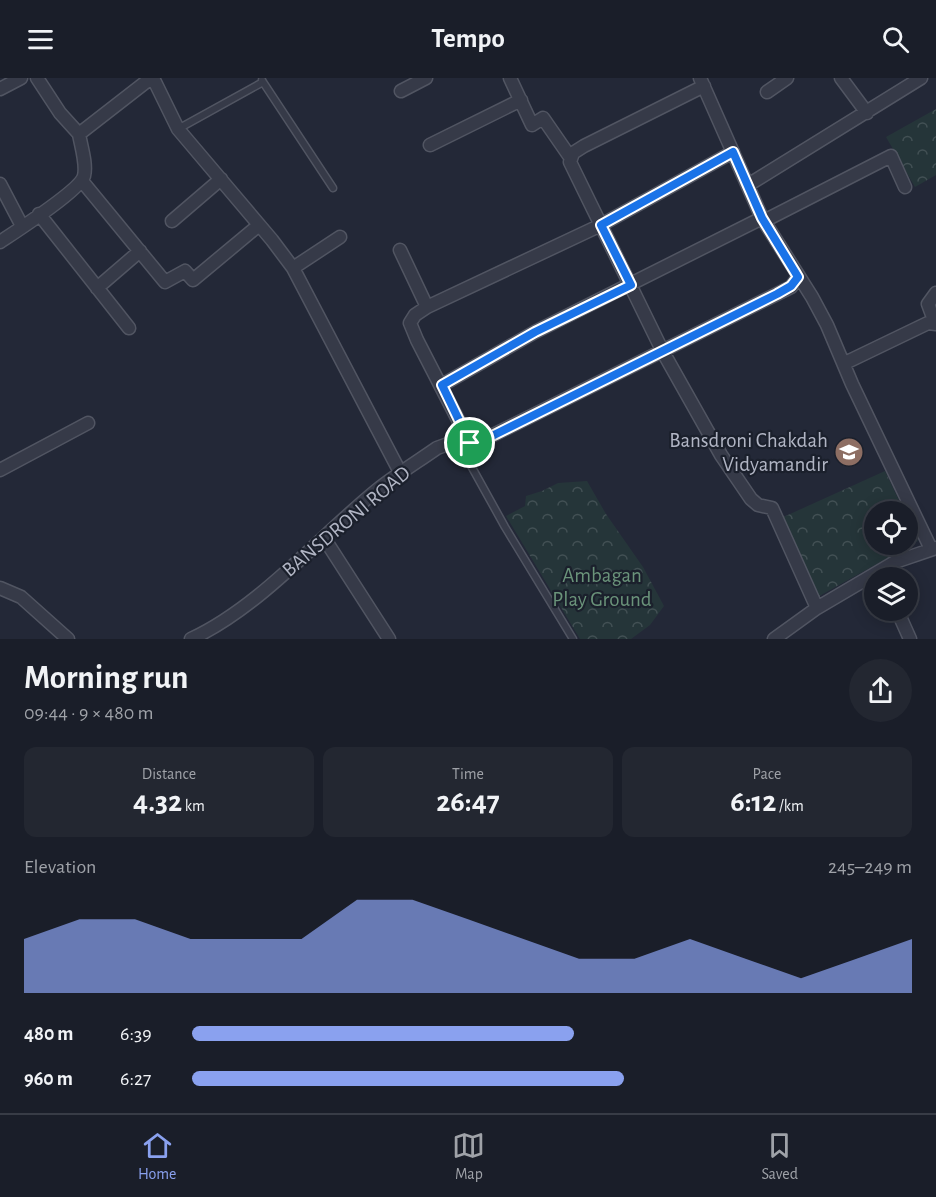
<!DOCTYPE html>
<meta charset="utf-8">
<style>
:root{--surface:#1a1e29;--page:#232731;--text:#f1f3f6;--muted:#9fa2a8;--line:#383c46;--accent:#8aa1ef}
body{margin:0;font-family:"Alegreya Sans",sans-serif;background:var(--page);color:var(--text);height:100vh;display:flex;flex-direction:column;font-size:22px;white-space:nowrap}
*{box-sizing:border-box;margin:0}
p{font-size:20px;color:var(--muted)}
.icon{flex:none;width:33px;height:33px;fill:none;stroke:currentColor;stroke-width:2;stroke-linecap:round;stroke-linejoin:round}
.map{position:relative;height:561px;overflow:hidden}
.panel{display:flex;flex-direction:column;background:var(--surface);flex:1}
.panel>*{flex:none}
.controls{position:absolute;left:864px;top:423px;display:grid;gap:12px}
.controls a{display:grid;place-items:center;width:54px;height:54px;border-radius:50%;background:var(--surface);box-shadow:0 3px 15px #0003,0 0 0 2px var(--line);font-size:30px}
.pin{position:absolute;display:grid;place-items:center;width:51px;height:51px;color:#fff;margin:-26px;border:3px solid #fff;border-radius:50%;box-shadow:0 2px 6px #0007}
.round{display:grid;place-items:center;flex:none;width:63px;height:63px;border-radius:32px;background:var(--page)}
.head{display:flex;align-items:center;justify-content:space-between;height:102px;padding:0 24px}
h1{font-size:33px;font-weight:700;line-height:45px}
.figures{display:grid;grid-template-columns:repeat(3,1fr);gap:9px;height:102px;padding:6px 24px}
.figures div{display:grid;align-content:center;border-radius:12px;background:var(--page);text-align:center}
.figures b{font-size:30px;font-weight:700}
.figures small{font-size:16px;font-weight:400}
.figures p{font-size:16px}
.chart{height:168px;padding:12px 24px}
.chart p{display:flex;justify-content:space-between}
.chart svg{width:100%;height:108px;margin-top:6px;fill:var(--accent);opacity:.7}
ul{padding:0 24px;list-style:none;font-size:20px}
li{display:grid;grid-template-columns:96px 72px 1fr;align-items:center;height:45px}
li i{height:15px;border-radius:8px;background:var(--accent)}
header{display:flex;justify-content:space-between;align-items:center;height:78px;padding:0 24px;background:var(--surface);font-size:27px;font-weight:700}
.menu{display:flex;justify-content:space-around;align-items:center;height:84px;border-top:2px solid var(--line);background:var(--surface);font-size:16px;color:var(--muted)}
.menu a{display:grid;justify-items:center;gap:3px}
.menu .current{color:var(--accent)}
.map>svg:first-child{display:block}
.park{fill:url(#park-crowns)}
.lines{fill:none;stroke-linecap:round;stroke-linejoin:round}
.lane-casing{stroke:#515562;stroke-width:9}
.street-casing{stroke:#515562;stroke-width:15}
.lane{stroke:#363a48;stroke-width:6}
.street{stroke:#363a48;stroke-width:12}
.route-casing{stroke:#fff;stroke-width:12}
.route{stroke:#1a73e8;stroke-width:8}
.labels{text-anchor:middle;stroke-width:4.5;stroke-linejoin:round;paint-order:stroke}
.poi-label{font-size:21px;fill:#b1b5c4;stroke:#1b202c;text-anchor:end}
.street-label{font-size:21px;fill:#b1b5c4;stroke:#1b202c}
.park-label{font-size:21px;fill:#6a937a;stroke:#1b202c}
</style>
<header><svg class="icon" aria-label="menu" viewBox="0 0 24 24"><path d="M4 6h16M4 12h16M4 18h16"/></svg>Tempo<svg class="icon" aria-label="search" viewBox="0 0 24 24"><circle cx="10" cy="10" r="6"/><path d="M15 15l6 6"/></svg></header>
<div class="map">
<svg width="936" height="561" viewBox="0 0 936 561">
<defs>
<pattern id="park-crowns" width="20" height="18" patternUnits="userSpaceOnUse" patternTransform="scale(1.5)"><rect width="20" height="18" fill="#253539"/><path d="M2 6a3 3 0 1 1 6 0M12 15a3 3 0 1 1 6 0" fill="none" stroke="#425054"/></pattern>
</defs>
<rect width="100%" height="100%" fill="#232837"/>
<path class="park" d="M936 31V97L915 109 886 59Z
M885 393 904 433 874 434V466H908V441L918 463 814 521 779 441Z
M587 403 606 436 643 489 664 528 650 547 631 561H580L506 438 525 428 526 418 542 413 558 405Z"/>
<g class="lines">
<g class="lane-casing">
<path id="lane" d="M263 4 333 110
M178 51 263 4 262 2
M459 366 505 449 573 561"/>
</g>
<g class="street-casing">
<path id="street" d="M37 0 60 35 79 56
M153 0 178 51 272 162 293 190 340 159
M510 0 532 47 543 40 570 79
M700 0 762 140 812 219 827 247 852 306 931 471
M841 0 867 35
M704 8 584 68 573 75 570 84 663 274 721 377 751 421 758 427 772 430 817 530
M0 11 21 0
M401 13 426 0
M767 14 787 0
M430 67 521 22
M82 103 165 204 185 193 193 202 259 147
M0 106 22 148
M748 107 921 0
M39 136 129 250
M172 143 221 101
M764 143 891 78 905 109
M0 164C15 154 80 112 84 98 87 86 81 68 79 56L151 0
M400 172 427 229
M293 190 401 396
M97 210 140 173
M935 245 928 226 936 215
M845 285 928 245 936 246
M442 307 535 254 762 140
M470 365 417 262 410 245 415 237 427 229 601 147 733 74
M0 392 88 345
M324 460 389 561
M0 510 21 519 68 561
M897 532 910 561
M191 561C260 529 318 460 377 412 396 397 417 384 437 370L448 366 481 363 777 216 791 209 798 199
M774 561 817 530 895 484 936 470"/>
</g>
<use href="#lane" class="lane"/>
<use href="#street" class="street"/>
</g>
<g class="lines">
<g class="route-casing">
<path id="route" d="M733 74 762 140 795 194 798 199 791 208 777 216 482 363 470 365 442 307 535 254 631 207 601 147Z"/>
</g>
<use href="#route" class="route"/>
</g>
<defs>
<g id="school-disc" transform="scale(1.5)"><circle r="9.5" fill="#8d6e63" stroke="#1b202c"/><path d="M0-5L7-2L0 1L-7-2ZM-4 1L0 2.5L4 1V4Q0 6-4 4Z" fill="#fff"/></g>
</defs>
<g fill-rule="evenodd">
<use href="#school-disc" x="849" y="374"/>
</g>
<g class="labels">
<g class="poi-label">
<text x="828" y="369">Bansdroni Chakdah<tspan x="828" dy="24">Vidyamandir</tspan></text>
</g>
<g class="street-label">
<text transform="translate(346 443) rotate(-40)" y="7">BANSDRONI ROAD</text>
</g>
<g class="park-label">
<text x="602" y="504">Ambagan<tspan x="602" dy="24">Play Ground</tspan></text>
</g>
</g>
</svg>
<div class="controls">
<a><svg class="icon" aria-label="locate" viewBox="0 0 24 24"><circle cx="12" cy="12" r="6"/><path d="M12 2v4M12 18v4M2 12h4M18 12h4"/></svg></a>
<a><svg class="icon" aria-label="layers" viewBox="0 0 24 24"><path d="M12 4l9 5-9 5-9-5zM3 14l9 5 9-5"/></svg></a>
</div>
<div class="pin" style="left:470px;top:365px;background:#1e9e55"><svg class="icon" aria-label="arrive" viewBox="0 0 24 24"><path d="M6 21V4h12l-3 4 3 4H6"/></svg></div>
</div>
<section class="panel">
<div class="head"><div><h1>Morning run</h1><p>09:44 · 9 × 480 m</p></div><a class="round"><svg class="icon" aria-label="share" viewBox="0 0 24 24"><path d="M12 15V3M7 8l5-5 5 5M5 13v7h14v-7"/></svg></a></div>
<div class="figures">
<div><p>Distance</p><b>4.32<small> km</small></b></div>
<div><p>Time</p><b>26:47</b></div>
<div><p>Pace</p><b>6:12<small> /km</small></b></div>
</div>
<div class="chart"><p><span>Elevation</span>245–249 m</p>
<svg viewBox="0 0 160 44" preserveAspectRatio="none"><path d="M0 44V22L10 14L20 14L30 22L40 22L50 22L60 6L70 6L80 14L90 22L100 30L110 30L120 22L130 30L140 38L150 30L160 22V44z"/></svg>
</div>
<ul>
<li><b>480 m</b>6:39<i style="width:53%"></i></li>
<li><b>960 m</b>6:27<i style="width:60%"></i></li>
</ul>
</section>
<nav class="menu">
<a class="current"><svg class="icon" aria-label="home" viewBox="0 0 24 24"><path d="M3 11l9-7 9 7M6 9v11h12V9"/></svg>Home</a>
<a><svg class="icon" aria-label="map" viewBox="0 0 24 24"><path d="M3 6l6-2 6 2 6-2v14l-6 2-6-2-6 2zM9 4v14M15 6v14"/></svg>Map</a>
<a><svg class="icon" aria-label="saved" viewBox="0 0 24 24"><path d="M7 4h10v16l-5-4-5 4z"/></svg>Saved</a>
</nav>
